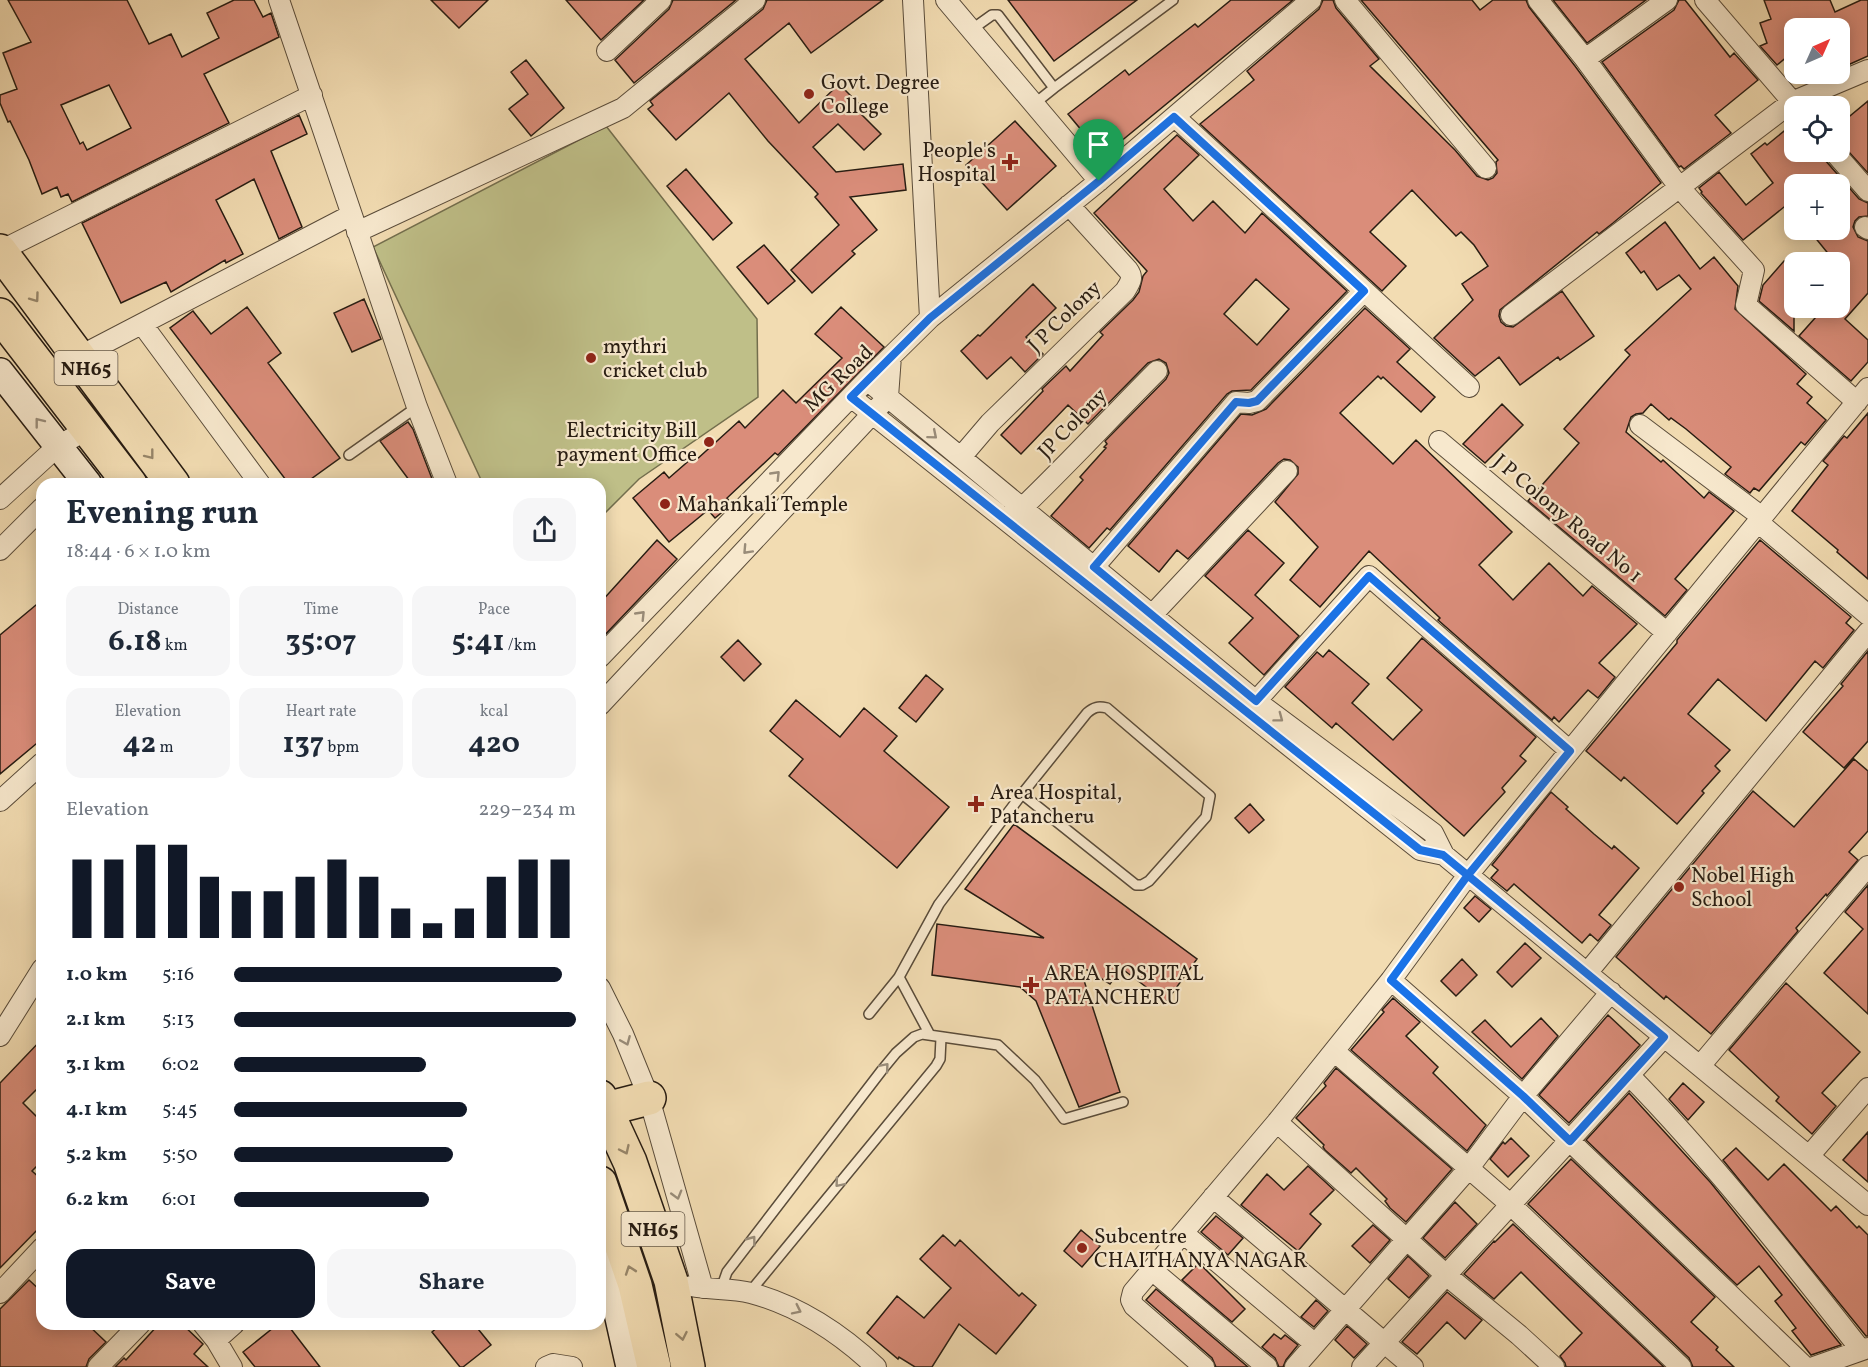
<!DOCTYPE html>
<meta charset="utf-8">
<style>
:root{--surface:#fff;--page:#f6f6f7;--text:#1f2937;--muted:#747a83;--accent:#111827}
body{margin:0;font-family:Vollkorn,serif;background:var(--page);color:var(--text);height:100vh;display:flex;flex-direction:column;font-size:22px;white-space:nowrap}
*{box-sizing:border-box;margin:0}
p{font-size:20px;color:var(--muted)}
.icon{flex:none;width:33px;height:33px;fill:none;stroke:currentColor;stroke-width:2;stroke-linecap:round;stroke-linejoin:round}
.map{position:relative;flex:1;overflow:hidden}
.panel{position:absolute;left:36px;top:478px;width:570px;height:852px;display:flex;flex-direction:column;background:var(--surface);border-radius:18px;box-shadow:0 3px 15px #0003}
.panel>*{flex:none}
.needle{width:39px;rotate:45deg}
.controls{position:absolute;left:1784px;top:18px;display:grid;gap:12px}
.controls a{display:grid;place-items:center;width:66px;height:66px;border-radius:12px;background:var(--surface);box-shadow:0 3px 15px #0003;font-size:30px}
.pin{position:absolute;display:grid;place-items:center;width:51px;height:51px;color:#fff;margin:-62px -26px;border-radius:50% 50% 50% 0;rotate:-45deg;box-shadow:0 0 6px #0007}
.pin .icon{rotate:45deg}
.round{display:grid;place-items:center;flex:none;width:63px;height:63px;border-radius:18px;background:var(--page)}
.headline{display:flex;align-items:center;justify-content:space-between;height:102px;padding:0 30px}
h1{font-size:33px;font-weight:700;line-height:45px}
.metrics{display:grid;grid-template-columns:repeat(3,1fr);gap:9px;height:102px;padding:6px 30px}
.metrics div{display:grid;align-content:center;border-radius:15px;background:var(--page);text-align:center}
.metrics b{font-size:30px;font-weight:700}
.metrics small{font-size:16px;font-weight:400}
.metrics p{font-size:16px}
.chart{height:168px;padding:12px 30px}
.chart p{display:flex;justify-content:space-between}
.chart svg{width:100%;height:108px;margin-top:6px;stroke:var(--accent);stroke-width:6}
.button{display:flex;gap:12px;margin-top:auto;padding:12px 30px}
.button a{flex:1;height:69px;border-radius:18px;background:var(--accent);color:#fff;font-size:24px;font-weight:700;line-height:69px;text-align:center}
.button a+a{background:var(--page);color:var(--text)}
ul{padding:0 30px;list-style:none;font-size:20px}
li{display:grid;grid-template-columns:96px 72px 1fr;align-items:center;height:45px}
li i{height:15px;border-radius:8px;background:var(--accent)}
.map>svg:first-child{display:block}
.green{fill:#bfbf88;stroke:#736e4d;stroke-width:1.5}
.building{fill:#da8d7a;stroke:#271c12;stroke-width:1.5;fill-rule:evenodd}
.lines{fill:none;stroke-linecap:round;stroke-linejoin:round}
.lane-casing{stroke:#5a4c3a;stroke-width:12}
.street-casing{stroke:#5a4c3a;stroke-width:22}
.secondary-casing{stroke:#271c12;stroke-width:30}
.highway-casing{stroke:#271c12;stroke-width:36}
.lane{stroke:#f7e8cd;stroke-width:9}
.street{stroke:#f7e8cd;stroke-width:20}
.secondary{stroke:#f7e8cd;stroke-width:27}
.highway{stroke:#f2dcb2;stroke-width:33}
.oneway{stroke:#97866a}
.oneway2{stroke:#998c79}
.route-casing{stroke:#fff;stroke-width:12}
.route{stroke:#1a73e8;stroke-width:8}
.poi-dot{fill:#8f2418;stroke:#f7e8cd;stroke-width:2}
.labels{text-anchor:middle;stroke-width:4.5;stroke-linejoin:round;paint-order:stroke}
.shield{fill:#f7e8cd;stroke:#65594a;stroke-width:1.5}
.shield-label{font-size:20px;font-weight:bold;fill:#271c12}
.poi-label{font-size:21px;fill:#271c12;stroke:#f7e8cd;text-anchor:start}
.street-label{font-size:21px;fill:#271c12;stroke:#f7e8cd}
</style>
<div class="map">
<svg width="1868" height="1367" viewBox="0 0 1868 1367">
<rect width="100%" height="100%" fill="#f2dcb2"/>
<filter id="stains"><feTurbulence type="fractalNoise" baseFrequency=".00333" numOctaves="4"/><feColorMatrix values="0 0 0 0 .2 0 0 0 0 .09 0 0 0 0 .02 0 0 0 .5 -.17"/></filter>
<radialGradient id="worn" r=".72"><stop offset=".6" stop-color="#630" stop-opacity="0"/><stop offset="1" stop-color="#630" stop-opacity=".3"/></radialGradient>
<path class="green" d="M606 126 757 319 758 397 639 479 600 518V484H483L373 247Z"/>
<path class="building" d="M8 0H127L149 44 171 34 182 57 219 38 207 13 234 0H254L263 17 271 13 279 37 204 74 229 123 72 202 68 194 61 197 57 187 42 194 29 160 10 121 8 122 0 103V95L17 89 3 53 31 42ZM109 85 131 128 87 150 83 142 80 144 61 105Z
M431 0H488L459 28Z
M566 0H644L601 40Z
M673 0H736L634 83 615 60 669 9Z
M767 0H883L811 53 789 23 745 59 799 123 839 84 859 104 855 108 881 134 864 150 838 124 813 147 836 172 903 164 906 190 850 197 877 230 852 251 855 254 812 293 791 270 839 225 815 197 818 194 768 141 729 93 676 140 648 109 653 105 650 101 763 9Z
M1008 0H1137L1054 61Z
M1231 0H1293L1103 156 1068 114 1125 70 1129 75 1195 24 1198 27Z
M1323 0H1333L1336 8 1379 59 1370 66 1455 150 1477 176 1488 180 1493 178 1497 173 1496 162 1498 160 1361 0H1472L1480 10 1493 0H1526L1529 7 1575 66 1661 183 1613 223 1599 234 1597 232 1500 310 1499 316 1501 322 1506 326 1513 327 1562 291 1594 336 1560 360 1558 357 1520 385 1499 357 1475 376 1434 338 1473 300 1462 284 1488 266 1474 245 1461 232 1456 236 1412 190 1370 232 1406 266 1382 291 1200 124 1254 80 1247 71 1319 9Z
M1553 0H1646L1587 43Z
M1679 0H1685L1730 57 1734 53 1758 80 1715 115 1731 133 1684 169 1681 166 1679 167 1602 62 1674 10Z
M1764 0H1830L1835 12 1861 0H1868V56L1839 69V28H1794V51L1777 65 1760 46 1767 43 1760 23 1771 19Z
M526 60 564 108 531 136 509 109 528 94 511 72Z
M1868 101V173L1839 141V125Z
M299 115 307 134 271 151 302 227 279 239 254 179 216 200 243 254 226 263 225 260 171 292 166 282 121 303 82 223Z
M1015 121 1056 166 1007 210 966 165Z
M1794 123V152H1822L1825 160 1859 199 1868 203V216L1859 217 1855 221 1853 227 1858 237 1868 241V293L1845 319 1868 340V362L1851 381 1799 336 1824 308H1839V262H1835L1809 230H1839V184H1794V199L1743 240 1701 193 1702 192 1699 188 1719 172 1746 205 1773 183 1751 154 1765 143 1767 145Z
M1177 135 1199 155 1164 189 1193 221 1213 201 1245 233 1262 213 1347 291 1251 390 1232 391 1227 394 1110 530 1107 528 1089 548 1051 516 1083 480 1080 477 1106 448 1104 447 1107 444 1105 441 1166 379 1169 373 1166 363 1159 359 1148 363 1088 424 1068 405 1021 454 1001 435 1043 391 1042 389 1066 366 1070 371 1103 335 1100 332 1133 300 1139 292 1143 276 1147 271 1094 213ZM1256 279 1289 309 1257 345 1224 314Z
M686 169 732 223 713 240 667 186Z
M1665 222 1700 269 1714 257 1738 286 1735 309 1806 374 1797 384 1812 397 1807 403 1826 420 1805 445 1801 442 1759 491 1754 488 1750 493 1725 474 1731 467 1686 429 1671 418 1669 420 1651 404 1643 413 1636 414 1631 417 1626 432 1661 462 1663 460 1704 498 1709 492 1734 511 1675 579 1687 590 1665 616 1528 501 1579 443 1564 429 1630 355 1625 350 1691 289 1679 275 1657 290 1644 271 1641 273 1626 253Z
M764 245 795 281 768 304 737 267Z
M1784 261 1794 270V331L1759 301 1763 285Z
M1033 284 1056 308 1026 337 1043 354 1025 372 1011 357 987 379 961 351 978 335 980 336Z
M364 299 381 339 352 352 334 313Z
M247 307 281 353 268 363 340 458 304 484H289L170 328 193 311 211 334Z
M841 307 884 347 778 455 775 453 727 498 731 504 726 509 715 518 708 510 669 542 633 498 664 472 669 478 692 458 695 461 739 421 745 428 783 390 796 403 842 358 815 334Z
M1365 308 1410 349 1397 362 1435 397 1421 412 1383 377 1381 379 1378 376 1340 413 1393 464 1416 440 1512 532 1479 565 1513 600 1549 563 1583 596 1592 586 1637 624 1599 663 1615 677 1598 698 1588 690 1559 722 1554 717 1552 720 1438 620 1440 618 1369 551 1320 607 1290 580 1318 547 1275 502 1298 474V467L1290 460 1284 459 1278 463 1188 559 1177 550 1159 572 1128 546 1241 414 1252 415 1266 409Z
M1502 404 1523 425 1485 463 1463 444Z
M1868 413V579L1837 552 1838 550 1792 511 1828 465 1823 461 1844 436 1847 438Z
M408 422 413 429 434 484H412L380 441Z
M1248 530 1284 563 1255 595 1299 636 1264 675 1229 643 1253 618 1205 576Z
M657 540 677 559 600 640V603Z
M1760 540 1851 617 1846 623 1854 630 1823 668 1815 661 1766 721 1718 679 1688 714 1730 750 1715 766 1720 771 1702 791 1704 793 1677 824 1624 777 1621 781 1586 751 1677 643V640Z
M42 600V739L0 774V635Z
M1422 638 1536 737 1520 756 1526 761 1502 788 1505 792 1464 836 1336 723 1332 728 1285 687 1317 652 1323 657 1329 650 1369 684 1352 703 1393 740 1422 710 1387 678Z
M738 640 761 664 744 681 721 657Z
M1868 651V741L1844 768 1803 732 1843 686 1841 684Z
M926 675 943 689 916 722 899 708Z
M796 700 840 737 864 708 897 736 884 751 949 807 897 868 789 776 803 759 770 731Z
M1854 759 1868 771V831L1849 852 1858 860 1827 896 1826 894 1796 928 1798 931 1711 1034 1666 996 1664 999 1616 957 1753 791 1794 827Z
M1551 792 1568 807 1566 809 1594 834 1612 849 1614 846 1639 868 1599 915 1611 925 1598 941 1590 934 1582 943 1514 884 1507 891 1491 878 1498 870 1492 865Z
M1250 804 1264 820 1249 833 1235 818Z
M1014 824 1197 959 1166 1002 1121 968 1110 984 1079 965 1120 1092 1079 1107 1036 1001 1020 987 932 975 937 924 1044 938 965 889Z
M1868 885V1014L1824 973 1863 929 1845 912Z
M1475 896 1491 909 1479 922 1464 908Z
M1525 943 1541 958 1512 987 1497 972Z
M1462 959 1477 975 1456 996 1441 981Z
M1786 983 1860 1052 1822 1093 1836 1106 1812 1134 1776 1101 1779 1097 1729 1050Z
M1393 998 1420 1022 1406 1036 1438 1067 1433 1073 1486 1125 1467 1151 1351 1050 1384 1012 1382 1010Z
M1608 1015 1640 1045 1569 1123 1539 1095Z
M1541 1018 1558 1036 1522 1079 1472 1032 1485 1020 1511 1047Z
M42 1039V1084L23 1103 42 1122V1161L32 1171 42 1180V1225L0 1268V1083Z
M1336 1068 1452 1169 1406 1222 1390 1208 1385 1201 1387 1199 1356 1168 1351 1173 1325 1150 1323 1147 1324 1145 1296 1118 1326 1086 1324 1083Z
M1683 1083 1704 1102 1688 1120 1669 1099Z
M1629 1093 1711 1183 1841 1345 1811 1355 1792 1331 1796 1328 1775 1301 1782 1295 1759 1266 1737 1285 1586 1140Z
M1868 1132V1182L1843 1160Z
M1511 1138 1529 1156 1508 1177 1490 1159 1503 1142 1505 1144Z
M1736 1148 1768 1180 1784 1164 1831 1211 1836 1206 1857 1228 1859 1226 1868 1235V1336H1866L1723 1160Z
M1571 1159 1715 1297 1691 1322 1718 1347 1716 1350 1734 1367H1693L1689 1358 1528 1204Z
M1308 1166 1334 1190 1310 1214 1321 1224 1298 1251 1241 1205 1267 1174 1284 1190Z
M1455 1202 1477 1224 1445 1258 1423 1238Z
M1216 1216 1243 1238 1228 1255 1201 1232Z
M1513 1224 1664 1367H1566L1565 1363 1560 1356 1582 1333 1521 1272 1494 1299 1464 1274 1494 1241 1495 1242Z
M1373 1225 1390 1240 1370 1263 1352 1246Z
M1081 1230 1100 1246 1082 1267 1064 1251Z
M943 1235 955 1246 960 1240 1019 1296 1022 1293 1036 1305 996 1354 959 1324 932 1367H915L899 1357 898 1359 867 1333 897 1296 924 1318 951 1288 920 1259Z
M1408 1256 1429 1276 1409 1298 1388 1279Z
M1199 1263 1245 1309 1232 1322 1182 1280Z
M29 1280 42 1292V1324H87L106 1342 89 1359 86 1367H0V1309Z
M1156 1289 1248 1367H1216L1212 1358 1146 1300Z
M1447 1292 1482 1320 1465 1339 1447 1322 1417 1354 1402 1342Z
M1316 1300 1328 1311 1314 1327 1301 1317Z
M159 1324H182L203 1344 194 1354 208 1367H115L124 1358 126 1360Z
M278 1324H287L320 1367H255L243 1352Z
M441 1324H474L491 1345 463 1367H460L432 1332Z
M1347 1326 1367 1344 1354 1358 1335 1340Z
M1274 1334 1281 1339 1285 1335 1298 1345 1286 1360 1283 1367H1279L1275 1358 1262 1347Z"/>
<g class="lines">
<g class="lane-casing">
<path id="lane" d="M971 30 992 15H998L1054 88 1173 0
M1034 104 1054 88
M349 455 417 407
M869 1014 899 977
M930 1035 899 977 939 904 1022 794 1087 713C1094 707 1098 706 1107 708L1210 796 1206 817 1149 881 1142 885H1136L1022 794
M721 1289 727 1272 882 1070 896 1053 914 1037 922 1034 998 1045 1035 1080 1064 1119 1123 1102
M749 1293 936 1066 940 1059 941 1038"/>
</g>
<g class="street-casing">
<path id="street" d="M279 0 417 407 447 484
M913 0 930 318
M946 0 1099 181
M1345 0 1486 168
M1538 0 1585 59 1679 187 1754 270 1746 305 1857 402
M1705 0 1796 106
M607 51 661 0
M1585 59 1667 0
M1175 117 1469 387
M1834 152 1868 191
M1865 227 1868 229
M357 232 623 108 755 0
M0 251 312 95
M1511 315 1792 102 1868 70
M142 324 260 484
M78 357 351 215
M867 380 1256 701 1433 833 1444 855 1868 1205
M851 397 1420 850 1444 855
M1640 425 1762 517
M1439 441 1667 633
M961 457 990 423 1125 291C1130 283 1134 278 1128 270L1069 205
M0 499 58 446 88 429
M1022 508C1068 464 1111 417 1157 371
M1758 522 1868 615
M0 550 42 508
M1094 567 1236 402 1249 403 1257 401 1364 291
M1152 615 1287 471
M600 657 867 380 930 318 1099 181 1311 0
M1256 701 1369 576 1570 751
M600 705 888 397 891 356
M0 801 42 763
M1587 973 1868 632
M1391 980 1523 1096 1805 1367
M600 988 623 1034 649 1098 703 1288
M0 1036 42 969
M1334 1051 1511 1205 1681 1367
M1700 1066 1868 866
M1629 1075C1713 1161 1787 1256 1861 1350
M1277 1122 1446 1275 1519 1335 1554 1367
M1809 1156 1868 1088
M1213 1197 1413 1367
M1183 1233 1315 1344
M1152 1270 1267 1367
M691 1286C711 1290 731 1288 751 1293 799 1306 840 1333 876 1367
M0 1293 42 1248
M203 1324 216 1340 232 1367
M216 1340 234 1324
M98 1367 140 1324
M546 1367 553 1364 572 1367
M1204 1367 1134 1306 1131 1300 1133 1292 1277 1122 1391 980 1468 875 1868 388
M1295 1367 1469 1168 1523 1096 1611 992
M1362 1367 1664 1037
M1814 1367 1868 1348"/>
</g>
<g class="secondary-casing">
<path id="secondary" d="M0 372 88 484
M600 1250 613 1291 630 1367"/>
</g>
<g class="highway-casing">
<path id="highway" d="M0 251 173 484
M0 315 130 484
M600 1097 630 1162 671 1281 688 1367
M606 1109 649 1098
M600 1183 635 1285 654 1367"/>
</g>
<use href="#lane" class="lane"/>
<use href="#street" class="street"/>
<use href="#secondary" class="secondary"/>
<use href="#highway" class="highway"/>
</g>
<defs><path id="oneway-chevron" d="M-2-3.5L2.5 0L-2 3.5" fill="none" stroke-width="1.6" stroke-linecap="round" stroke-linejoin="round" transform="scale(1.5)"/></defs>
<g class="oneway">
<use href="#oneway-chevron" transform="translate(35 298) rotate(54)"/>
<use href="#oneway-chevron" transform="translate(150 455) rotate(52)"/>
<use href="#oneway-chevron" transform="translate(625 1150) rotate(65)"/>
<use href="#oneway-chevron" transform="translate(630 1270) rotate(-109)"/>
<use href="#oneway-chevron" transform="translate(682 1336) rotate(79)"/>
</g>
<g class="oneway2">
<use href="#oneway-chevron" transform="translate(39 422) rotate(-128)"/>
<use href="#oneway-chevron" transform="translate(933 435) rotate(40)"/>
<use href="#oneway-chevron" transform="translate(776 475) rotate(-46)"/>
<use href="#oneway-chevron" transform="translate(747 550) rotate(133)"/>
<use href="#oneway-chevron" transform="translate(641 615) rotate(-46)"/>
<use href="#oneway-chevron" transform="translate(1279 718) rotate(37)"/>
<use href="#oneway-chevron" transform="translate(626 1041) rotate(67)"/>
<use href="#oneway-chevron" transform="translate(885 1067) rotate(-50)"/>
<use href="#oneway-chevron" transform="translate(839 1183) rotate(130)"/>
<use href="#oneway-chevron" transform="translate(677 1195) rotate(74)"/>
<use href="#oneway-chevron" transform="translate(752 1240) rotate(-53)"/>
<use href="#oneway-chevron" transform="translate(797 1310) rotate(26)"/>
</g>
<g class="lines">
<g class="route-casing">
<path id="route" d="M1099 181 930 318 851 397 1420 850 1443 855 1664 1037 1570 1141 1523 1096 1391 980 1468 875 1570 751 1369 576 1256 701 1094 567 1236 402 1249 403 1257 401 1364 291 1174 117 1099 181"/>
</g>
<use href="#route" class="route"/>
</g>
<g class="poi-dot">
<circle cx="809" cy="94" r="6"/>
<path d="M1007 153h6v6h6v6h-6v6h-6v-6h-6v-6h6z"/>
<circle cx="591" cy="358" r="6"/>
<circle cx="709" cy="442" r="6"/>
<circle cx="665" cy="504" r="6"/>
<path d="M973 795h6v6h6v6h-6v6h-6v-6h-6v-6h6z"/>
<circle cx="1679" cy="887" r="6"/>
<path d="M1028 976h6v6h6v6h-6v6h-6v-6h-6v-6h6z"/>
<circle cx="1082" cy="1248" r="6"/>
</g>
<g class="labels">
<g class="shield">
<rect x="54.5" y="351" width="63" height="34" rx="4.5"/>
<rect x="621.5" y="1212" width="63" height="34" rx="4.5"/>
</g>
<g class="shield-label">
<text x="86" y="375">NH65</text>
<text x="653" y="1236">NH65</text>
</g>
<g class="poi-label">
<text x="821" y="89">Govt. Degree<tspan x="821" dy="24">College</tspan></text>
<text x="996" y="157" text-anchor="end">People's<tspan x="996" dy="24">Hospital</tspan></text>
<text x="603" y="353">mythri<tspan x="603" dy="24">cricket club</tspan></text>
<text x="697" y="437" text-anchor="end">Electricity Bill<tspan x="697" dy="24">payment Office</tspan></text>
<text x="677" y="511">Mahankali Temple</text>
<text x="990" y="799">Area Hospital,<tspan x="990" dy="24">Patancheru</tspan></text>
<text x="1691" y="882">Nobel High<tspan x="1691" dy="24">School</tspan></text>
<text x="1044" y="980">AREA HOSPITAL<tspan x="1044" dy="24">PATANCHERU</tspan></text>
<text x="1094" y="1243">Subcentre<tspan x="1094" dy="24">CHAITHANYA NAGAR</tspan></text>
</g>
<g class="street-label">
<text transform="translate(1064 316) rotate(-44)" y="7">J P Colony</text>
<text transform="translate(838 378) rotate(-44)" y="7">MG Road</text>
<text transform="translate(1072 423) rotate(-46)" y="7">JP Colony</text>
<text transform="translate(1568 518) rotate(40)" y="7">J P Colony Road No 1</text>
</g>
</g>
<rect width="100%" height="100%" filter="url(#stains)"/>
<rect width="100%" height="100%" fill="url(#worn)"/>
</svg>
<div class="controls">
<a><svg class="needle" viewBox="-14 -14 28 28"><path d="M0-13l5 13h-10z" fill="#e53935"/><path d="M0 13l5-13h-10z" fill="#747a83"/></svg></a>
<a><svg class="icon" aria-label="locate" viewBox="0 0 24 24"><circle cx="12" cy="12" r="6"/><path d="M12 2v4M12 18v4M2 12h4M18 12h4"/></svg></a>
<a>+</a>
<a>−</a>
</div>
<div class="pin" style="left:1099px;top:181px;background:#1e9e55"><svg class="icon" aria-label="arrive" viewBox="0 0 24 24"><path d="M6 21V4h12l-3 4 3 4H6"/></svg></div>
<section class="panel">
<div class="headline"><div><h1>Evening run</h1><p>18:44 · 6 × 1.0 km</p></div><a class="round"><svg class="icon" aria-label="share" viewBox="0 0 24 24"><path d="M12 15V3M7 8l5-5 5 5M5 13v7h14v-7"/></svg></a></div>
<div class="metrics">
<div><p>Distance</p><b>6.18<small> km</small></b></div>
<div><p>Time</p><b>35:07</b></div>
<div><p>Pace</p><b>5:41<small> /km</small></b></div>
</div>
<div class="metrics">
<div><p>Elevation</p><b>42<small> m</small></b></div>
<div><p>Heart rate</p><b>137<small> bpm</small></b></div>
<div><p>kcal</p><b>420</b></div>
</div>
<div class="chart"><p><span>Elevation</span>229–234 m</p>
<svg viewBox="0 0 160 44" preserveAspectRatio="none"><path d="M5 44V12M15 44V12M25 44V6M35 44V6M45 44V19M55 44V25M65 44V25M75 44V19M85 44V12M95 44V19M105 44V32M115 44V38M125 44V32M135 44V19M145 44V12M155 44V12"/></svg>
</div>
<ul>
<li><b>1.0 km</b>5:16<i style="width:96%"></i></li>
<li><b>2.1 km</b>5:13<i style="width:100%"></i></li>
<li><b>3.1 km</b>6:02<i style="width:56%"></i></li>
<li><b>4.1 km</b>5:45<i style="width:68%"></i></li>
<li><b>5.2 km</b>5:50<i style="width:64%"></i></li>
<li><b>6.2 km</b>6:01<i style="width:57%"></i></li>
</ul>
<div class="button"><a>Save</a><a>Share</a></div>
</section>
</div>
